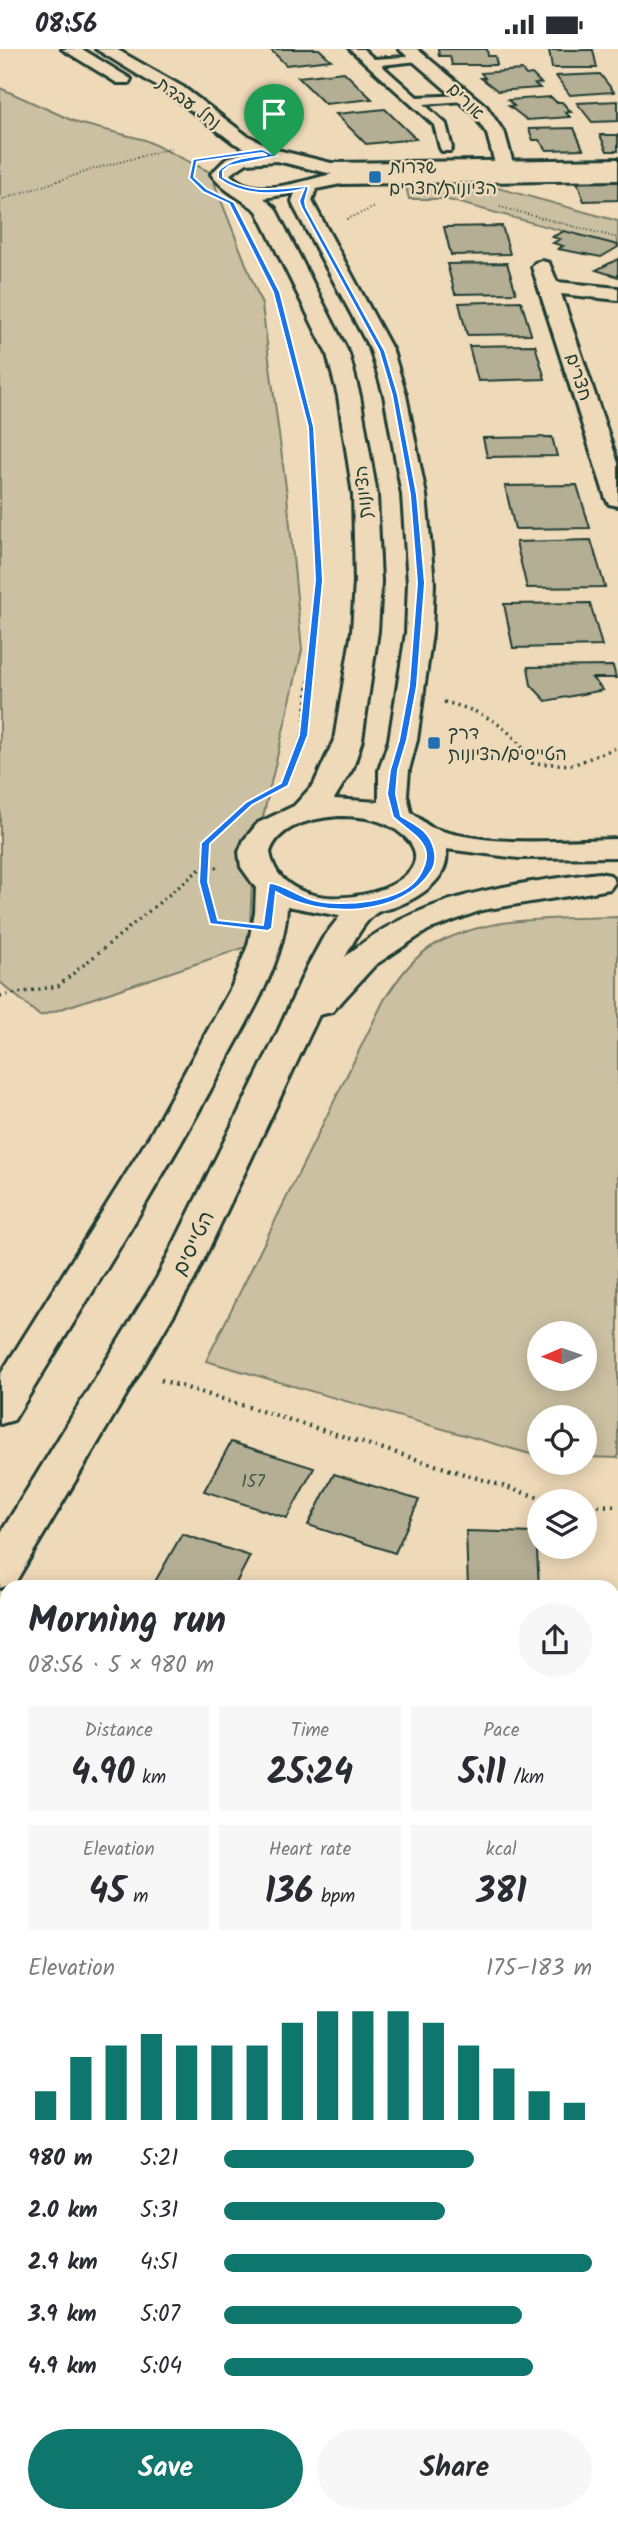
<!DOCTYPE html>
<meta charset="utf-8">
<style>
:root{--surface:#fff;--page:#f7f7f7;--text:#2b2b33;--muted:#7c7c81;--accent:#0f766e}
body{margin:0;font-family:Kalam,"Playpen Sans Hebrew",sans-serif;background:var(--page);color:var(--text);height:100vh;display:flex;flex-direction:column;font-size:26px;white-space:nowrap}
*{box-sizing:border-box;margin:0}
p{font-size:23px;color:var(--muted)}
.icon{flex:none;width:38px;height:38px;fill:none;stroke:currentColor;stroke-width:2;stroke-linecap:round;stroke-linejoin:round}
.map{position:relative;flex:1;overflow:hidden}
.drawer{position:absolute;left:0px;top:1531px;width:620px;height:943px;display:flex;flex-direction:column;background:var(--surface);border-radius:21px 21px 0 0;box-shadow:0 4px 18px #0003}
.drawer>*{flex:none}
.needle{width:46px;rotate:268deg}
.tools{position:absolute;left:527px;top:1272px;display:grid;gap:14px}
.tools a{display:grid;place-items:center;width:70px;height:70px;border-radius:50%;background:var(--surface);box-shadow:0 4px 18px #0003;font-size:35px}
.pin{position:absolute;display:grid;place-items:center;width:60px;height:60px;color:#fff;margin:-72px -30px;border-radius:50% 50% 50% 0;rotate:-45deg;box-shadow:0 0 7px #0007}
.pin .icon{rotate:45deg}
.round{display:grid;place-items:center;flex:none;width:74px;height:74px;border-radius:37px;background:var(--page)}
.head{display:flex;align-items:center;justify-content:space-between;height:119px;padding:0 28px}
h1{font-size:38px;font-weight:700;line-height:52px}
.figures{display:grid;grid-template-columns:repeat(3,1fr);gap:10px;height:119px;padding:7px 28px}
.figures div{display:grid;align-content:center;border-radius:0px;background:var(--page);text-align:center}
.figures b{font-size:35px;font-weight:700}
.figures small{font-size:19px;font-weight:400}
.figures p{font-size:19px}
.chart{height:196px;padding:14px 28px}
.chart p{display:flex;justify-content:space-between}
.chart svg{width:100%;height:126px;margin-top:7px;stroke:var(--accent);stroke-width:6}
.primary-button{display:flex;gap:14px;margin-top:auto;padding:14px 28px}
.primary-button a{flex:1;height:80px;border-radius:42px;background:var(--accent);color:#fff;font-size:28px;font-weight:700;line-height:80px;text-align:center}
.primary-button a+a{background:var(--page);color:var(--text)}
ul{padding:0 28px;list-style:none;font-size:23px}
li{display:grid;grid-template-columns:112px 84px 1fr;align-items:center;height:52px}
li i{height:18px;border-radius:9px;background:var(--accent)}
.status{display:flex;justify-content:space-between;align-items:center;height:49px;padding:0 35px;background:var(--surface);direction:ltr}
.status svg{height:19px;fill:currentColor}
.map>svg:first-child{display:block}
.green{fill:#ccc0a2;stroke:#767e6b;stroke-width:2;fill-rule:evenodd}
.building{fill:#b4ae94;stroke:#1f3d34;stroke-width:2}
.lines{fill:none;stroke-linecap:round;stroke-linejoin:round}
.lane-casing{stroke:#1f3d34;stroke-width:6}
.street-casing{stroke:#1f3d34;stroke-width:6}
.secondary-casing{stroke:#1f3d34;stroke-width:6}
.path-far3{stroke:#1f3d34;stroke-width:2;stroke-dasharray:1 2.5;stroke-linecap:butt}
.path-far2{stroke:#1f3d34;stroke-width:2.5;stroke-dasharray:1 3.5;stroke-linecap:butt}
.path-far1{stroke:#1f3d34;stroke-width:3.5;stroke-dasharray:2 4.5;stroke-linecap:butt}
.path{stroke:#1f3d34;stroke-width:4.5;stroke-dasharray:2 5;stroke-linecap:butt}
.lane{fill:#eed9b8;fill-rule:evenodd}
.street{fill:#eed9b8;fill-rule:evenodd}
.secondary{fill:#eed9b8;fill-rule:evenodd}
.route{fill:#1a73e8;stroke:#fff;stroke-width:2;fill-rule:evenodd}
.poi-dot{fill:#1f6fb2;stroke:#eed9b8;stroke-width:2.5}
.labels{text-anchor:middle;stroke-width:5;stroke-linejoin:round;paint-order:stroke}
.far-street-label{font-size:18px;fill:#1f3d34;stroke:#eed9b8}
.far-poi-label{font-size:18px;fill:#1f3d34;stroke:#eed9b8;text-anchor:start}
.number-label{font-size:18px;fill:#44594c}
.street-label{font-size:21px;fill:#1f3d34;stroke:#eed9b8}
</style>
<div class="status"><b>08:56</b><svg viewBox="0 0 49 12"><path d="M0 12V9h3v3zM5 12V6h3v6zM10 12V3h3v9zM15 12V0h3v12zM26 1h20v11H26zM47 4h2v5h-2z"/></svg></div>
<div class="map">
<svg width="618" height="2474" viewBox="0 0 618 2474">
<rect width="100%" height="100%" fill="#eed9b8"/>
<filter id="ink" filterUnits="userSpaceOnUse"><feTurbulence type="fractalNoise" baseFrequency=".0143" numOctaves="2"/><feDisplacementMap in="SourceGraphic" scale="14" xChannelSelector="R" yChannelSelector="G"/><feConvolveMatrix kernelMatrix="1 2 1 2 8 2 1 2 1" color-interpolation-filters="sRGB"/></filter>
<g filter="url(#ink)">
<path class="green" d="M0 39 78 74 145 91 210 123 262 256 287 446 302 601 253 811 249 897 40 967 0 933Z
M473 132 618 172V197L445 150H409L405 133Z
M618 868V1409L585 1408 584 1368H539V1407H537L206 1312 384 951C398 930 413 907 436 895 490 866 558 870 618 868ZM584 1284V1330H539V1284Z"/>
<path class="building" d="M270 0H319L331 11 286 16Z
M438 0H487L488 7H495L497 16H452L450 7H439Z
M549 1H593L597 19H552Z
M522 21 526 26 532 25 541 34 535 35 540 39 498 42 481 29H485L481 24Z
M344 23 372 50 325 55 298 28Z
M600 25 614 43 570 46 556 27Z
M551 48 556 53H562L571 63H565L570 68 527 71 509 57H514L508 51Z
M618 52V72L592 73 577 54Z
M385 60 416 90 366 95 336 65Z
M574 79 583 100 547 101 539 91H533L529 80Z
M600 86H618V102H607Z
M577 132H618V151L584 152Z
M502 177 510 205 451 206 444 178Z
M564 182 618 196V198L601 208 558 200 563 197 553 194 560 190 552 188Z
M618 210V228L596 221Z
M507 214 516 244 455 245 447 215Z
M521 252 531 285 467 286 459 254Z
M535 296 545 330 478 332 469 297Z
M552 388 557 407 487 408 483 389Z
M577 436 590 479 515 480 505 437Z
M591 491 605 538 527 539 516 493Z
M590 554 602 597 513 599 504 555Z
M613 617 616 629H592L603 641 546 652 531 636 528 618Z
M231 1393 314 1419 287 1469 204 1442Z
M334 1425 419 1451 395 1504 308 1476Z
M466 1482 536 1484 539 1538H468Z
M182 1485 250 1507 234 1538H152Z
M0 1835 7 1838V1921L0 1934Z
M3 2041 7 2043V2198L0 2211V2047Z
M612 2095 618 2169V2176H612Z
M612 2320H618V2445H612Z"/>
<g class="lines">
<g class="lane-casing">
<path id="lane" d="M350 0H363L374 10 422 7V11L418 12 381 16 417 48 468 46V50L464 52 424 55 446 75 452 99 450 102H442L440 99 434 76Z"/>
</g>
<g class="street-casing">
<path id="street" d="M399 0H417L486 57 505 85 514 118 512 122 505 124 496 118 487 85 473 64Z
M542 212 549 214 557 233 618 239V251L561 245 618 414V457L609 455 606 450 532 218 535 214Z
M618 1938V1986L612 1987V1939Z
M7 2429V2468H34L31 2474H0V2432Z"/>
</g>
<g class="secondary-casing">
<path id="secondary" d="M62 0H82L131 30 129 34H117Z
M96 0H116L183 38 246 86 277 101 331 114 618 110V131L341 135 316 140 312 152 393 302 406 346 426 446 434 534 432 584 417 691 409 721 407 745 411 764C419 768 425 776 433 779 490 799 559 791 618 790V808L519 809 446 800C451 829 420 848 397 857 391 860 382 860 376 864 363 873 353 894 345 908 416 846 509 835 599 824L610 826 615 833 610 840 599 842 482 861 428 881 375 916 332 963 319 966 194 1231 15 1534 0 1539V1485L157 1229 277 985 306 920 323 889 340 867 287 857C285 913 250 966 225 1014 160 1136 86 1253 14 1371L0 1375V1326L151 1085 232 937 248 896 255 863 256 839 241 818 239 803 244 791 258 774 294 757 314 735 334 691 352 582 355 533 353 446 338 347 327 305 257 162C241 149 223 142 211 125L227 109 251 102 234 94 171 46ZM277 112 332 125C303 131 253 152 230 125L247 114ZM295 144 292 152 294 158 371 302 384 346 402 446 408 534 406 584 389 691 379 721V753L334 750 353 719 362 691 378 582 381 533 377 446 360 347 349 305 275 159 264 149ZM339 767C364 767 385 770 404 787 461 838 283 887 270 803 279 776 313 769 339 767Z"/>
</g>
<path class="path-far3" d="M0 151 94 120 172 99
M500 158 618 189
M347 170 375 158"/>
<path class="path-far2" d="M285 275 311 378 319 531 309 631"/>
<path class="path-far1" d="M444 653C483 662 513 678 532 714L573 716 618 698
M288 728 303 686 309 629
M224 777 206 794 204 833 213 873 232 875
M0 947 58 937 205 816 221 819"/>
<path class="path" d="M161 1331 551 1452
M584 1456 618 1457"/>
<use href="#lane" class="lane"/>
<use href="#street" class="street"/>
<use href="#secondary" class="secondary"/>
</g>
</g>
<path class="route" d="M262 100 277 107 229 117 223 122V128C251 146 279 139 309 137L305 152 306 158 385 302 398 346 417 446 425 534 417 637 407 691 398 721 396 745 401 767C409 772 417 776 424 782 434 792 439 809 432 821 403 869 320 870 276 843L272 879 268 882 210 875 199 833 201 794 246 753 281 734 299 686 315 531 308 378 273 243 229 155 203 143 189 129 193 110ZM262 104 267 106C250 107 230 109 218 122V129C241 147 275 147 304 140L299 152 301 158 379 302 392 346 410 446 417 534 409 637 399 691 390 721 387 745 393 768C413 787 439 795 419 827 402 854 341 858 313 851 300 848 280 833 269 834L263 876 218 871 208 833 210 795 252 756 288 737 308 686 323 531 314 378 280 243 234 153 207 140 194 128 197 113Z"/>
<g class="poi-dot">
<rect x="368" y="121" width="14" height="14" rx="3.5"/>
<rect x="427" y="687" width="14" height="14" rx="3.5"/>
</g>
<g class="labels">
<g class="far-street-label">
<text transform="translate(466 52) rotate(45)" y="6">אורים</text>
<text transform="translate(189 54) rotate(36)" y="6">נחל עבדת</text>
<text transform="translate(579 328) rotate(72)" y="6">חצרים</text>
<text transform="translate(363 443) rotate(-95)" y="6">הציונות</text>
</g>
<g class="far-poi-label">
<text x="389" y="124">שדרות<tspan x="389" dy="21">הציונות/חצרים</tspan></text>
<text x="448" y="690">דרך<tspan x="448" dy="21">הטייסים/הציונות</tspan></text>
</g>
<g class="number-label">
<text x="253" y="1438">157</text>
</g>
<g class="street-label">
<text transform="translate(193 1194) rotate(-64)" y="7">הטייסים</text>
</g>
</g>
</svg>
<div class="tools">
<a><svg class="needle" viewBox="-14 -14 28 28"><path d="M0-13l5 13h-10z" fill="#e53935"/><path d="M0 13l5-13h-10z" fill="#7c7c81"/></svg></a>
<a><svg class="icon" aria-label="locate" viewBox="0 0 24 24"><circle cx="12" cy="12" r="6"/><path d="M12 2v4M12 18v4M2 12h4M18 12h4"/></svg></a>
<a><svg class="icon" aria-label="layers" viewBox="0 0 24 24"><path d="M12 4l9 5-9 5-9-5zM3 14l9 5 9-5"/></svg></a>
</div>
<div class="pin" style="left:274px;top:107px;background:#1e9e55"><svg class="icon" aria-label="arrive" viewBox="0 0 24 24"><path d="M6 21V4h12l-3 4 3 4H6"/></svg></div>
<section class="drawer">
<div class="head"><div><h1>Morning run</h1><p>08:56 · 5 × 980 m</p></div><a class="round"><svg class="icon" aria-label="share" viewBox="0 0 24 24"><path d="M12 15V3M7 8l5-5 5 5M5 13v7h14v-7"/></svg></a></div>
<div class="figures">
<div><p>Distance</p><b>4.90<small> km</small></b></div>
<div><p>Time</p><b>25:24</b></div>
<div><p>Pace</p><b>5:11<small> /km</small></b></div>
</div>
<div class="figures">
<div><p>Elevation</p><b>45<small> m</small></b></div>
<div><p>Heart rate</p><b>136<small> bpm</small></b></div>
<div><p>kcal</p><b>381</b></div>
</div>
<div class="chart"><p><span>Elevation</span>175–183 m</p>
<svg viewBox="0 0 160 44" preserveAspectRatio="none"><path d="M5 44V34M15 44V22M25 44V18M35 44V14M45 44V18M55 44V18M65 44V18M75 44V10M85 44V6M95 44V6M105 44V6M115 44V10M125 44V18M135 44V26M145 44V34M155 44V38"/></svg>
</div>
<ul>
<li><b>980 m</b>5:21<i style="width:68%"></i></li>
<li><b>2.0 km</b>5:31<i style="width:60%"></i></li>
<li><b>2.9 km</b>4:51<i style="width:100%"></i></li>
<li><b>3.9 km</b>5:07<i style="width:81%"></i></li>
<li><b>4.9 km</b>5:04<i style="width:84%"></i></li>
</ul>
<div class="primary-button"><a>Save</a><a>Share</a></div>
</section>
</div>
